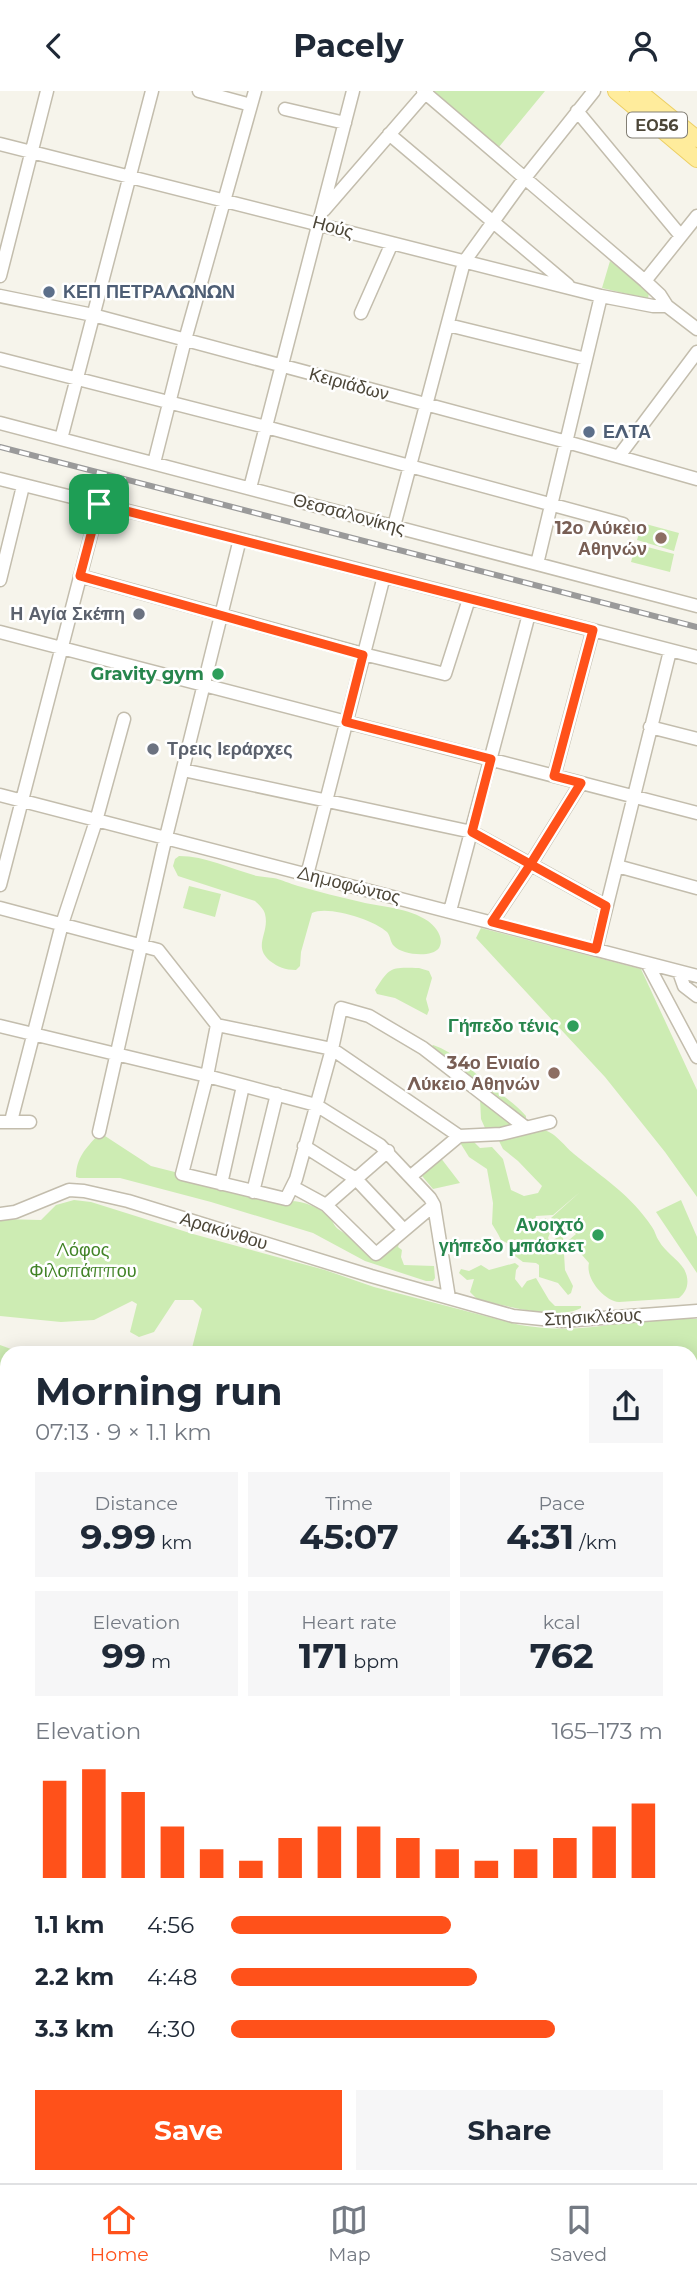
<!DOCTYPE html>
<meta charset="utf-8">
<style>
:root{--surface:#fff;--page:#f6f6f7;--text:#1f2937;--muted:#747a83;--line:#e0e1e3;--accent:#ff511a}
body{margin:0;font-family:Montserrat,sans-serif;background:var(--page);color:var(--text);height:100vh;display:flex;flex-direction:column;font-size:26px;white-space:nowrap}
*{box-sizing:border-box;margin:0}
p{font-size:23px;color:var(--muted)}
.icon{flex:none;width:38px;height:38px;fill:none;stroke:currentColor;stroke-width:2;stroke-linecap:round;stroke-linejoin:round}
.map{position:relative;flex:1;overflow:hidden}
.sheet{position:absolute;left:0px;top:1255px;width:698px;height:838px;display:flex;flex-direction:column;background:var(--surface);border-radius:21px 21px 0 0;box-shadow:0 4px 18px #0003}
.sheet>*{flex:none}
.pin{position:absolute;display:grid;place-items:center;width:60px;height:60px;color:#fff;margin:-30px;border-radius:14px;box-shadow:0 4px 10px #0006}
.round{display:grid;place-items:center;flex:none;width:74px;height:74px;border-radius:0px;background:var(--page)}
.overview{display:flex;align-items:center;justify-content:space-between;height:119px;padding:0 35px}
h1{font-size:38px;font-weight:700;line-height:52px}
.metrics{display:grid;grid-template-columns:repeat(3,1fr);gap:10px;height:119px;padding:7px 35px}
.metrics div{display:grid;align-content:center;border-radius:0px;background:var(--page);text-align:center}
.metrics b{font-size:35px;font-weight:700}
.metrics small{font-size:19px;font-weight:400}
.metrics p{font-size:19px}
.chart{height:196px;padding:14px 35px}
.chart p{display:flex;justify-content:space-between}
.chart svg{width:100%;height:126px;margin-top:7px;stroke:var(--accent);stroke-width:6}
.action{display:flex;gap:14px;margin-top:auto;padding:14px 35px}
.action a{flex:1;height:80px;border-radius:0px;background:var(--accent);color:#fff;font-size:28px;font-weight:700;line-height:80px;text-align:center}
.action a+a{background:var(--page);color:var(--text)}
ul{padding:0 35px;list-style:none;font-size:23px}
li{display:grid;grid-template-columns:112px 84px 1fr;align-items:center;height:52px}
li i{height:18px;border-radius:9px;background:var(--accent)}
header{display:flex;justify-content:space-between;align-items:center;height:91px;padding:0 35px;background:var(--surface);font-size:32px;font-weight:700}
.tab-bar{display:flex;justify-content:space-around;align-items:center;height:98px;border-top:2px solid var(--line);background:var(--surface);font-size:19px;color:var(--muted)}
.tab-bar a{display:grid;justify-items:center;gap:4px}
.tab-bar .selected{color:var(--accent)}
.map>svg:first-child{display:block}
.green{fill:#cdecb3}
.lines{fill:none;stroke-linecap:round;stroke-linejoin:round}
.minor-casing{stroke:#c3bdad;stroke-width:15}
.major-casing{stroke:#eccf64;stroke-width:18}
.minor{stroke:#fff;stroke-width:12}
.major{stroke:#ffec9c;stroke-width:16}
.rail-casing{stroke:#9a9a9a;stroke-width:6}
.rail{stroke:#fff;stroke-width:3.5;stroke-dasharray:10;stroke-linecap:butt}
.route-casing{stroke:#fff;stroke-width:14}
.route{stroke:#ff511a;stroke-width:9}
.service-dot{fill:#5c6f8a;stroke:#fff;stroke-width:2.5}
.education-dot{fill:#8d6e63;stroke:#fff;stroke-width:2.5}
.worship-dot{fill:#6b7280;stroke:#fff;stroke-width:2.5}
.leisure-dot{fill:#2e9e5b;stroke:#fff;stroke-width:2.5}
.labels{text-anchor:middle;stroke-width:5;stroke-linejoin:round;paint-order:stroke}
.shield{fill:#fff;stroke:#827e74;stroke-width:2}
.shield-label{font-size:16px;font-weight:bold;fill:#4c4638}
.street-label{font-size:18px;fill:#4c4638;stroke:#fff}
.service-label{font-size:18px;font-weight:bold;fill:#4e5e75;stroke:#fff;text-anchor:start}
.education-label{font-size:18px;font-weight:bold;fill:#785e54;stroke:#fff;text-anchor:end}
.worship-label{font-size:18px;font-weight:bold;fill:#5b616d;stroke:#fff;text-anchor:end}
.leisure-label{font-size:18px;font-weight:bold;fill:#27864d;stroke:#fff;text-anchor:end}
.park-label{font-size:18px;fill:#418326;stroke:#fff}
</style>
<header><svg class="icon" aria-label="back" viewBox="0 0 24 24"><path d="M15 5l-7 7 7 7"/></svg>Pacely<svg class="icon" aria-label="person" viewBox="0 0 24 24"><circle cx="12" cy="8" r="4"/><path d="M4 21q1-7 8-7t8 7"/></svg></header>
<div class="map">
<svg width="697" height="2092" viewBox="0 0 697 2092">
<rect width="100%" height="100%" fill="#f6f4eb"/>
<path class="green" d="M432 0H545L494 62Z
M610 170 649 201 648 208 602 197Z
M642 432 679 442 674 460 637 449Z
M636 453 674 463 670 481 631 471Z
M179 765C206 765 231 778 257 785 262 786 267 786 273 787 281 788 290 793 298 795 319 801 340 806 361 811 382 816 409 817 428 830 435 835 445 847 439 857 432 867 402 864 394 855 390 851 391 846 387 841 374 829 328 814 312 822L301 861 300 875 296 879C285 879 278 876 270 870 252 855 270 842 265 823 264 818 258 813 255 810L178 785 173 775 175 768Z
M189 795 221 803 215 826 183 817Z
M481 837 641 878 697 999V1106L665 1061 605 986 476 847Z
M419 877 429 880 432 887 426 908 429 919 427 924 395 907 377 903 375 899C390 876 390 876 419 877Z
M433 954C454 961 471 979 488 993 501 1004 515 1012 526 1025V1029C515 1036 497 1041 485 1037L481 1028 480 1008 431 956Z
M540 1038C556 1041 562 1053 574 1063 602 1086 632 1105 652 1136 655 1140 656 1146 659 1150 665 1161 678 1168 684 1178 690 1189 688 1200 679 1207L619 1211C604 1210 585 1187 589 1172L569 1149 576 1143 572 1139 596 1118 566 1144 551 1127 580 1101 553 1124 536 1125 533 1136 536 1139 540 1137 545 1127 550 1130 552 1137 548 1147 550 1151 561 1144 563 1146 565 1179 573 1195 571 1202 568 1204 558 1192 539 1186V1174L536 1172 523 1171 515 1165 509 1153 501 1149 498 1143 492 1133 493 1112 487 1078 469 1066 459 1050H473L480 1057 492 1056 503 1068 511 1099 524 1105 538 1102 542 1095 518 1070 503 1058 499 1050Z
M98 1044 105 1045 151 1075 290 1110C304 1110 322 1117 331 1128 333 1131 335 1136 338 1138 349 1145 360 1153 370 1162L400 1150 398 1156 402 1159 401 1166 404 1174 434 1175 435 1187 433 1190H426L365 1170 313 1142 211 1111 120 1087H79L76 1086C76 1067 86 1057 98 1044Z
M437 1062 460 1092 433 1098 417 1079Z
M74 1109 91 1111 193 1143 325 1179 374 1196 520 1234C540 1237 561 1239 581 1237 620 1234 658 1223 697 1228V1504L691 1526V1262H196L192 1257 202 1218 193 1209H175L154 1241 139 1246 130 1241 137 1213 132 1210 94 1229 61 1231 0 1225V1128L41 1129 56 1114Z
M681 1109 697 1146V1182L656 1121Z
M515 1172 519 1175 516 1179 515 1188 522 1197 527 1190 536 1187 549 1209 555 1215H581V1217C557 1230 503 1214 477 1208L470 1201 474 1188 467 1189 459 1182 461 1178 469 1180 481 1174 489 1179Z
M0 1254 22 1262H7V2086H232L228 2092H0Z
M697 1808C697 1820 693 1854 697 1862V1995L691 1993V1809Z
M297 2086H384L340 2092H297Z
M400 2086H635L641 2092H425Z"/>
<g class="lines">
<g class="minor-casing">
<path id="minor" d="M199 0 251 14
M423 0 645 190 660 204 667 215 697 238
M285 18 345 32
M577 20 680 144
M389 43 568 194
M0 53 601 205 653 215H667
M324 119 427 0
M0 185 47 0
M645 190 697 125
M0 205 93 224 567 351 697 388
M361 222 392 152
M448 234 586 268
M0 268 266 336 623 433
M0 332 697 515
M61 348 152 0
M619 365 697 261
M154 372 185 249 255 0
M0 388 240 448 697 566
M250 397 353 0
M394 435 464 171 524 88 594 0
M537 473 601 205
M80 485 363 563 445 583 469 508
M0 489 23 395
M0 541 697 722
M650 636 697 648
M183 679 472 741 606 815
M554 685 593 539
M0 704 697 885
M617 775 697 797
M307 784 384 485
M0 794 99 413
M0 817 158 859 217 934 207 985 182 1083 286 1108 296 1088 332 958 341 917 369 925 423 957 525 1036
M450 820 529 523
M492 831 530 774 581 692
M596 858 670 560
M647 872 697 966
M679 881 684 895 697 905
M217 934 332 958 459 1045
M0 935 207 985 316 1014 380 1054 430 1107 434 1114 449 1207
M11 1030 62 833 96 730 124 628
M0 1031H30
M99 1041 163 758 240 448
M304 1055 356 1088 404 1139
M411 1085 459 1045 501 1043 550 1031
M221 1093 243 995
M293 1096 326 1114 376 1163 434 1114
M253 1101 277 1003
M326 1114 388 1060
M0 1123 15 1121 69 1099 84 1100 128 1110 371 1185 513 1225 562 1230 697 1220
M691 1501 697 1503
M691 1544 697 1536
M691 1633 697 1635
M691 1727 697 1734
M691 1784 697 1781
M244 2092 247 2086
M283 2092 284 2086"/>
</g>
<g class="major-casing">
<path id="major" d="M616 0 697 68
M638 0 697 48"/>
</g>
<use href="#minor" class="minor"/>
<use href="#major" class="major"/>
<g class="rail-casing">
<path id="rail" d="M0 356 697 536"/>
</g>
<use href="#rail" class="rail"/>
</g>
<g class="lines">
<g class="route-casing">
<path id="route" d="M99 413 80 485 363 564 346 631 491 668 472 741 606 815 596 858 492 831 530 774 581 692 554 685 593 539 99 413"/>
</g>
<use href="#route" class="route"/>
</g>
<g class="service-dot">
<circle cx="49" cy="201" r="7"/>
<circle cx="589" cy="341" r="7"/>
</g>
<g class="education-dot">
<circle cx="661" cy="447" r="7"/>
<circle cx="554" cy="982" r="7"/>
</g>
<g class="worship-dot">
<circle cx="139" cy="523" r="7"/>
<circle cx="153" cy="658" r="7"/>
</g>
<g class="leisure-dot">
<circle cx="218" cy="583" r="7"/>
<circle cx="573" cy="935" r="7"/>
<circle cx="598" cy="1144" r="7"/>
</g>
<g class="labels">
<rect class="shield" x="627" y="21.5" width="60" height="25" rx="5"/>
<g class="shield-label">
<text x="657" y="40">ΕΟ56</text>
</g>
<g class="street-label">
<text transform="translate(333 136) rotate(15)" y="6">Ηούς</text>
<text transform="translate(349 293) rotate(15)" y="6">Κειριάδων</text>
<text transform="translate(349 423) rotate(15)" y="6">Θεσσαλονίκης</text>
<text transform="translate(349 794) rotate(14)" y="6">Δημοφώντος</text>
<text transform="translate(224 1140) rotate(17)" y="6">Αρακύνθου</text>
<text transform="translate(593 1226) rotate(-3)" y="6">Στησικλέους</text>
</g>
<g class="service-label">
<text x="63" y="207">ΚΕΠ ΠΕΤΡΑΛΩΝΩΝ</text>
<text x="603" y="347">ΕΛΤΑ</text>
</g>
<g class="education-label">
<text x="647" y="443">12ο Λύκειο<tspan x="647" dy="21">Αθηνών</tspan></text>
<text x="540" y="978">34ο Ενιαίο<tspan x="540" dy="21">Λύκειο Αθηνών</tspan></text>
</g>
<g class="worship-label">
<text x="125" y="529">Η Αγία Σκέπη</text>
<text x="167" y="664" text-anchor="start">Τρεις Ιεράρχες</text>
</g>
<g class="leisure-label">
<text x="204" y="589">Gravity gym</text>
<text x="559" y="941">Γήπεδο τένις</text>
<text x="584" y="1140">Ανοιχτό<tspan x="584" dy="21">γήπεδο μπάσκετ</tspan></text>
</g>
<g class="park-label">
<text x="83" y="1165">Λόφος<tspan x="83" dy="21">Φιλοπάππου</tspan></text>
</g>
</g>
</svg>
<div class="pin" style="left:99px;top:413px;background:#1e9e55"><svg class="icon" aria-label="arrive" viewBox="0 0 24 24"><path d="M6 21V4h12l-3 4 3 4H6"/></svg></div>
<section class="sheet">
<div class="overview"><div><h1>Morning run</h1><p>07:13 · 9 × 1.1 km</p></div><a class="round"><svg class="icon" aria-label="share" viewBox="0 0 24 24"><path d="M12 15V3M7 8l5-5 5 5M5 13v7h14v-7"/></svg></a></div>
<div class="metrics">
<div><p>Distance</p><b>9.99<small> km</small></b></div>
<div><p>Time</p><b>45:07</b></div>
<div><p>Pace</p><b>4:31<small> /km</small></b></div>
</div>
<div class="metrics">
<div><p>Elevation</p><b>99<small> m</small></b></div>
<div><p>Heart rate</p><b>171<small> bpm</small></b></div>
<div><p>kcal</p><b>762</b></div>
</div>
<div class="chart"><p><span>Elevation</span>165–173 m</p>
<svg viewBox="0 0 160 44" preserveAspectRatio="none"><path d="M5 44V10M15 44V6M25 44V14M35 44V26M45 44V34M55 44V38M65 44V30M75 44V26M85 44V26M95 44V30M105 44V34M115 44V38M125 44V34M135 44V30M145 44V26M155 44V18"/></svg>
</div>
<ul>
<li><b>1.1 km</b>4:56<i style="width:51%"></i></li>
<li><b>2.2 km</b>4:48<i style="width:57%"></i></li>
<li><b>3.3 km</b>4:30<i style="width:75%"></i></li>
</ul>
<div class="action"><a>Save</a><a>Share</a></div>
</section>
</div>
<nav class="tab-bar">
<a class="selected"><svg class="icon" aria-label="home" viewBox="0 0 24 24"><path d="M3 11l9-7 9 7M6 9v11h12V9"/></svg>Home</a>
<a><svg class="icon" aria-label="map" viewBox="0 0 24 24"><path d="M3 6l6-2 6 2 6-2v14l-6 2-6-2-6 2zM9 4v14M15 6v14"/></svg>Map</a>
<a><svg class="icon" aria-label="saved" viewBox="0 0 24 24"><path d="M7 4h10v16l-5-4-5 4z"/></svg>Saved</a>
</nav>
